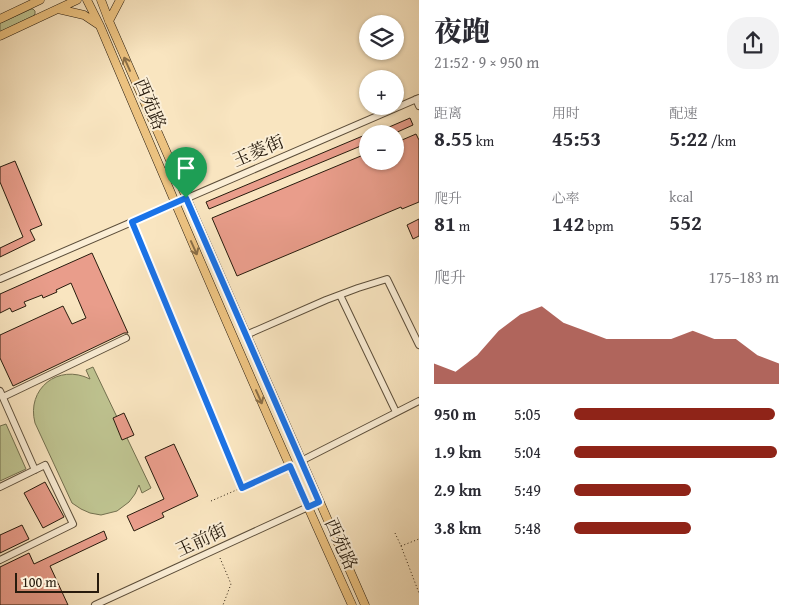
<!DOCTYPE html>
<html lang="zh">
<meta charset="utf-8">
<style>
:root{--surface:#fff;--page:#f2f2f3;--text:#2b2b33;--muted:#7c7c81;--accent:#8f2418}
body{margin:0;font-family:"Gentium Book Plus","Noto Serif SC",serif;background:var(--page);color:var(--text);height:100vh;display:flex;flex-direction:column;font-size:19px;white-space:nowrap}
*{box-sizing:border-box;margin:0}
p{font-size:16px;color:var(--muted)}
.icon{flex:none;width:28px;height:28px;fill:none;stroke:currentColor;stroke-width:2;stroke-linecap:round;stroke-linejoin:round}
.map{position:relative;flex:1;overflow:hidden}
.drawer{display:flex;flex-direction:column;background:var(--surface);width:375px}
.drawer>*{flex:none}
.controls{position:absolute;left:359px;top:15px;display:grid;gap:10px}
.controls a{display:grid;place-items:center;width:45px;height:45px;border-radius:50%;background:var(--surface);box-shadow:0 1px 4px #0004;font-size:25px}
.scale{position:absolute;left:15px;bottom:12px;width:84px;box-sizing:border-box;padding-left:5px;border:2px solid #271b0d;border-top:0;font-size:14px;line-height:18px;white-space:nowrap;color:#271b0d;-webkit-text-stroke:4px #fbeed6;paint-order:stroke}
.pin{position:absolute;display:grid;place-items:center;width:42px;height:42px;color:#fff;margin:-51px -21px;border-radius:50% 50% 50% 0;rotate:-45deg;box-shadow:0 0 5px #0007}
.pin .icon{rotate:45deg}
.round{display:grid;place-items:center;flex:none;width:52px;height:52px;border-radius:20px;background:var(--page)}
.headline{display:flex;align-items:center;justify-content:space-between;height:85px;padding:0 15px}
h1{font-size:28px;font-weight:800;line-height:38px}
.stats{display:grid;grid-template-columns:repeat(3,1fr);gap:8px;height:85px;padding:5px 15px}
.stats div{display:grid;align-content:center}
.stats b{font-size:21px;font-weight:800}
.stats small{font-size:14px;font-weight:400}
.stats p{font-size:14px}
.chart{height:140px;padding:10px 15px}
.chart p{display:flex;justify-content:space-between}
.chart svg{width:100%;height:90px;margin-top:5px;fill:var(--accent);opacity:.7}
ul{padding:0 15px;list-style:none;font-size:16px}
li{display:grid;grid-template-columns:80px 60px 1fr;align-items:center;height:38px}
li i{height:12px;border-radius:6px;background:var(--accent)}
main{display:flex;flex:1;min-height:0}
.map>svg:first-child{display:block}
.grass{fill:#bfc491;stroke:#73704f}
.building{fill:#e99d8b;stroke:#271b0d}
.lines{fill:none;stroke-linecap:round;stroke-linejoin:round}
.minor-casing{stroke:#5c4e3a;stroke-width:8}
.major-casing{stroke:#271b0d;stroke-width:9}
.path{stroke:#271b0d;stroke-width:1;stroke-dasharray:1 2.5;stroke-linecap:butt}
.minor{stroke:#fbeed6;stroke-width:6}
.major{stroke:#ecc280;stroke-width:8}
.oneway{stroke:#8a6e46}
.route-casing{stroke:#fff;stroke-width:10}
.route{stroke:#1a73e8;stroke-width:6}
.labels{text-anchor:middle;stroke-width:4;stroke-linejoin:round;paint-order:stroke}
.street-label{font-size:18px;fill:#271b0d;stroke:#fbeed6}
</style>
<main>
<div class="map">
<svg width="419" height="605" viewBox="0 0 419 605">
<rect width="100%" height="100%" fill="#f9e5c0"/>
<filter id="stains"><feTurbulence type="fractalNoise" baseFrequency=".004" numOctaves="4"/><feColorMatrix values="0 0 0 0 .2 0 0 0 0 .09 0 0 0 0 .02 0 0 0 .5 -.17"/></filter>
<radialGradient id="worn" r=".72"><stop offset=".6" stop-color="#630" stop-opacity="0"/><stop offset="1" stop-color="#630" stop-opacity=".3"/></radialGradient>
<path class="grass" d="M31 9H33L35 11V14L33 16 0 32V23Z
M93 367 151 488 142 493 139 485 135 494 129 502 117 511 101 515 90 513 81 509 72 503 35 423C26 389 58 363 90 379L86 370Z
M6 424 26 469 0 481V426Z"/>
<path class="building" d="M410 118 413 125 393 134H373Z
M416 134 419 140V202L402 209 401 207 237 276 212 218 368 153V161H375L378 168 395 161V143Z
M365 135 368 143 209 209 206 202Z
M15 161 42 225 30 230 35 240 0 257V248L23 237 0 182V167Z
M419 219V236L413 239 407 225Z
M92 253 128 333H124L13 386 0 358V335L63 306 72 324 86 318 71 283 56 290 57 292 43 298 42 295 24 302 26 306 12 312 10 308 0 313V294Z
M124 413 134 435 122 440 113 418Z
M174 444 198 496 162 513 164 517 134 531 127 516 164 499 145 457Z
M45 482 64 517 43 528 24 493Z
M22 525 29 539 0 553V535Z
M104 531 107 539 50 566 68 605H0V567L29 553 34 564Z"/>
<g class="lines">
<g class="minor-casing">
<path id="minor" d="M416 99 419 106
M0 279 419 98
M340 295 396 412
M246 335 326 300 358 288 387 279 419 345
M0 391 35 470
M3 397 126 338
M301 461 419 401
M0 487 45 465 73 524 0 560
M95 605 319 502"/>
</g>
<g class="major-casing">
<path id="major" d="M87 0 100 26C182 220 265 413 352 605
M101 0 109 21 365 605
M58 9 84 15 99 25
M0 19 40 0
M109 21 120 0
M0 36 77 0"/>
</g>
<path class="path" d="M134 227 242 488
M211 501 285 469
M395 533 401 546 419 593
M401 546 419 539
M220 558 231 584 223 605"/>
<use href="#minor" class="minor"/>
<use href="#major" class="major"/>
</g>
<defs><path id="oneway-shaft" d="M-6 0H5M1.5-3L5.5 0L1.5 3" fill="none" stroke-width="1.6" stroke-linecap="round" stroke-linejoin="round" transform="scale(1.25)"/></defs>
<g class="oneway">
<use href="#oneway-shaft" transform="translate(127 64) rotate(-114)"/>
<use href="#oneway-shaft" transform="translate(194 248) rotate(66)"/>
<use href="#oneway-shaft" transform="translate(259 397) rotate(66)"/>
</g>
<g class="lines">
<g class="route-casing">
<path id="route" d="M186 198 319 502 308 507 290 466 242 488 132 222Z"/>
</g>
<use href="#route" class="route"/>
</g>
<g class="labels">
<g class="street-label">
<text transform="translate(150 104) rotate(67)" y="6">西苑路</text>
<text transform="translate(258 151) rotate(-23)" y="6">玉菱街</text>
<text transform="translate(201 540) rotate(-25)" y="6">玉前街</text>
<text transform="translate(341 544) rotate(66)" y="6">西苑路</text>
</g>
</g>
<rect width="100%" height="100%" filter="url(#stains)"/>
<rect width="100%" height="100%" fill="url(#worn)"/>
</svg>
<div class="controls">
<a><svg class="icon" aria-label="layers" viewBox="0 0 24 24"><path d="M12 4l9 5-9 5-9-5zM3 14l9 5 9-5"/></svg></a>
<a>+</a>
<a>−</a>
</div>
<div class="scale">100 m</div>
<div class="pin" style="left:186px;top:198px;background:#1e9e55"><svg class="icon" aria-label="arrive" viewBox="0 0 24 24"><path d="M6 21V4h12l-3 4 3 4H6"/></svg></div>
</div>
<section class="drawer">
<div class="headline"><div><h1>夜跑</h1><p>21:52 · 9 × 950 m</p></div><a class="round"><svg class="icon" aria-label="share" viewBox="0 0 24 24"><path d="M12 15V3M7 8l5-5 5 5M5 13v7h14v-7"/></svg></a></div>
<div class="stats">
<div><p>距离</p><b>8.55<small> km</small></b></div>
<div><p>用时</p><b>45:53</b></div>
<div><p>配速</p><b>5:22<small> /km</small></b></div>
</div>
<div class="stats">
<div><p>爬升</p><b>81<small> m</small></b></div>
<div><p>心率</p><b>142<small> bpm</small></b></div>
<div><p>kcal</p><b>552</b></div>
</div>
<div class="chart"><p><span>爬升</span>175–183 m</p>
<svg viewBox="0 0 160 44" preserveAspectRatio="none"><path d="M0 44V34L10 38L20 30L30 18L40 10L50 6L60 14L70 18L80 22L90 22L100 22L110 22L120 18L130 22L140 22L150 30L160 34V44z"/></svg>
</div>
<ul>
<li><b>950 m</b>5:05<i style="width:98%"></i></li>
<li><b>1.9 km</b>5:04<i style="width:99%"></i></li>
<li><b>2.9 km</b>5:49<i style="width:57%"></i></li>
<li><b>3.8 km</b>5:48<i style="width:57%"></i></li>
</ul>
</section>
</main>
